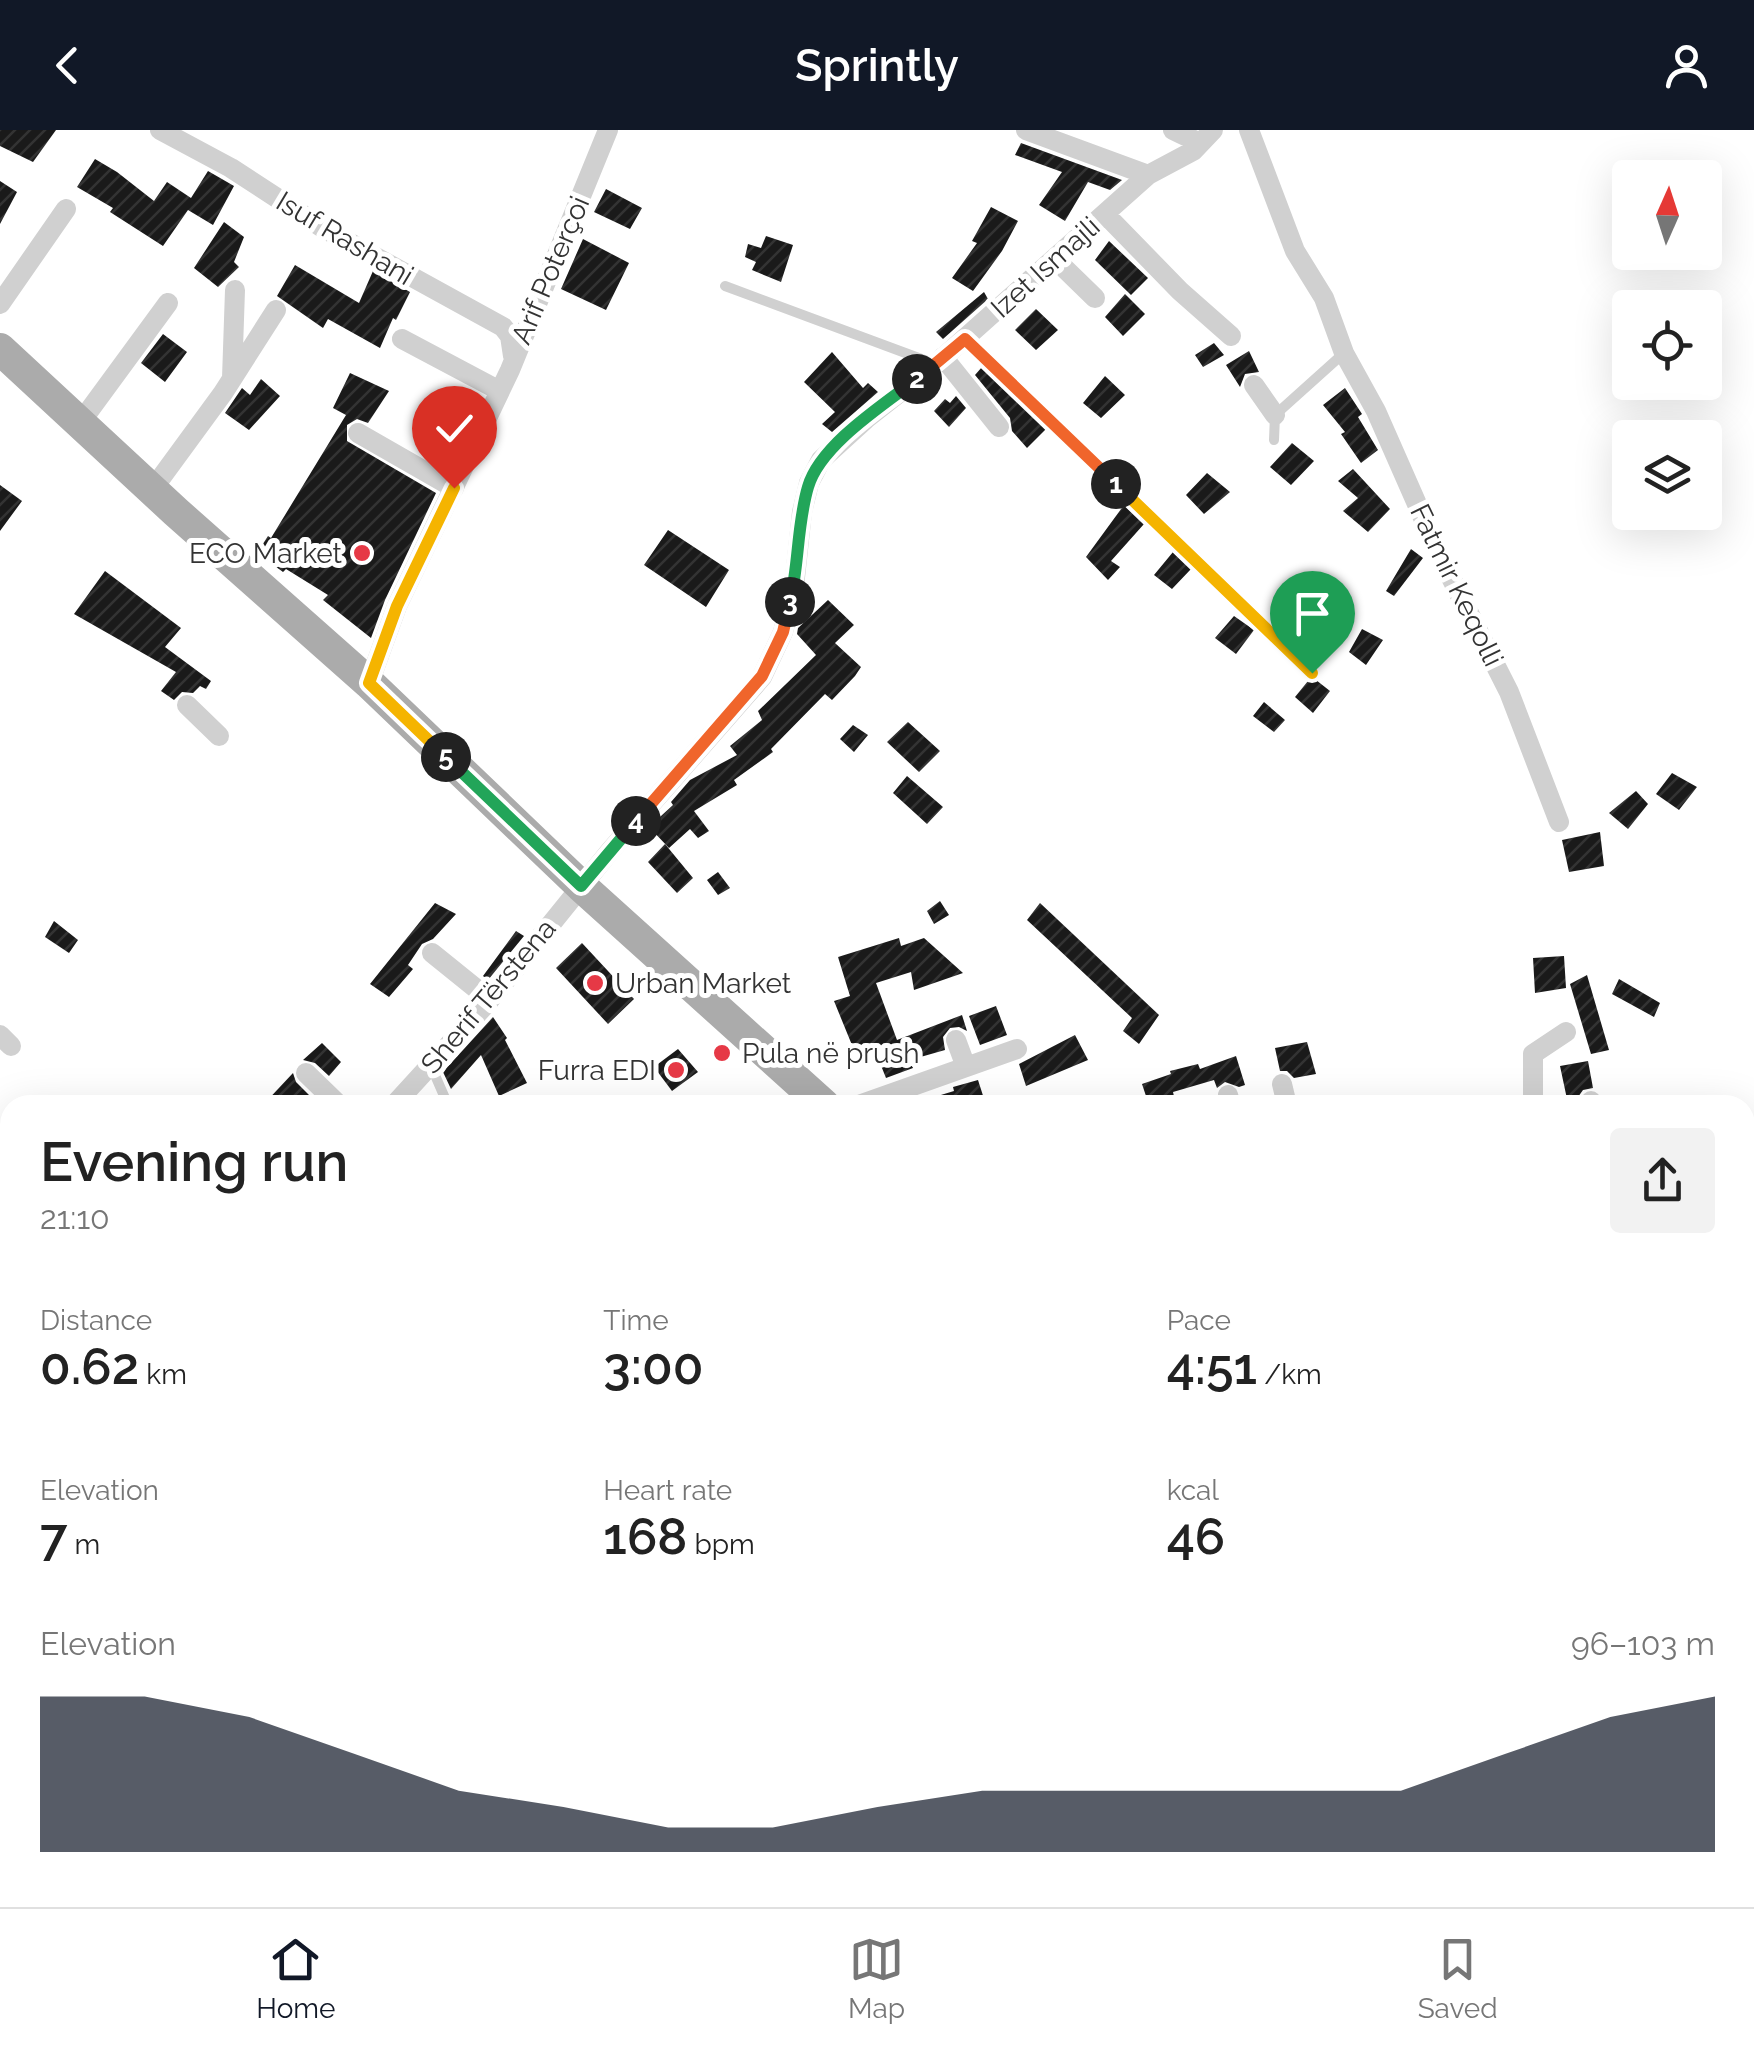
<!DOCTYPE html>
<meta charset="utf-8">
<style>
:root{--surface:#fff;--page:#f2f2f2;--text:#222;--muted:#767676;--line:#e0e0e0;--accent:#111827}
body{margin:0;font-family:Raleway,sans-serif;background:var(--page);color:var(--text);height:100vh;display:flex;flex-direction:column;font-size:38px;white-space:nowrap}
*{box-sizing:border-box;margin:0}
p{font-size:32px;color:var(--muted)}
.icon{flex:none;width:55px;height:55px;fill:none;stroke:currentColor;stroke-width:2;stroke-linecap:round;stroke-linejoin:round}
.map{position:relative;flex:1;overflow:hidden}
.panel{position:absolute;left:0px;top:965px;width:1755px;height:812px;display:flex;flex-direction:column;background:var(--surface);border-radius:30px 30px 0 0;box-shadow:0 10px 40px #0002}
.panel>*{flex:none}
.needle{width:65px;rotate:3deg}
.fabs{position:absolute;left:1612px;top:30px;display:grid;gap:20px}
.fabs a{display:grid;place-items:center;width:110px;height:110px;border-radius:10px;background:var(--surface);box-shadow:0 10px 40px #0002;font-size:50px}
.pin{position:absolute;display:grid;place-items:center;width:85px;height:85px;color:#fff;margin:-102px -42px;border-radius:50% 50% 50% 0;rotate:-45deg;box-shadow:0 0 10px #0007}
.pin .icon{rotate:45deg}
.km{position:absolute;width:50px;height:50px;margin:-25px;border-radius:50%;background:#222;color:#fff;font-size:28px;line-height:50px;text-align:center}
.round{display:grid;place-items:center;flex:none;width:105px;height:105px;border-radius:10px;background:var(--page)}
.head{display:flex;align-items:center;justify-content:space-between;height:170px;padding:0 40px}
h1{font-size:55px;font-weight:600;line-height:75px}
.figures{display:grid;grid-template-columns:repeat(3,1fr);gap:15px;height:170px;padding:10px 40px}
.figures div{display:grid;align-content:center}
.figures b{font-size:50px;font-weight:600}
.figures small{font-size:28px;font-weight:400}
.figures p{font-size:28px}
.chart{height:280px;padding:20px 40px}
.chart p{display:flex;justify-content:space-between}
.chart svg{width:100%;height:180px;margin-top:10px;fill:var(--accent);opacity:.7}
header{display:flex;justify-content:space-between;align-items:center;height:130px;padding:0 40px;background:var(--accent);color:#fff;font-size:45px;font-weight:600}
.tabs{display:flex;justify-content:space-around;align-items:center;height:140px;border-top:2px solid var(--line);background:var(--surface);font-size:28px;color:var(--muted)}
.tabs a{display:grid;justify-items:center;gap:5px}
.tabs .selected{color:var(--accent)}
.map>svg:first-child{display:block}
.cemetery{fill:url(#cemetery-stones)}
.building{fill:url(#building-hatch)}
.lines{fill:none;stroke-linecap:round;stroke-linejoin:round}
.service{stroke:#d0d0d0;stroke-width:10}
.minor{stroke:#d0d0d0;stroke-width:20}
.tertiary{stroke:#d0d0d0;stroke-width:25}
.primary{stroke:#ababab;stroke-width:32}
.split-1-casing{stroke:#fff;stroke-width:20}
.split-2-casing{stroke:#fff;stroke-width:20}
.split-3-casing{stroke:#fff;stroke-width:20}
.split-4-casing{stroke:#fff;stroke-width:20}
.split-5-casing{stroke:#fff;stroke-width:20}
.split-6-casing{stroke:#fff;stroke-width:20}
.split-1{stroke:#f5b400;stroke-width:12}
.split-2{stroke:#f0652b;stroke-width:12}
.split-3{stroke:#22a559;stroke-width:12}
.split-4{stroke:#f0652b;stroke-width:12}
.split-5{stroke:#22a559;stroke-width:12}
.split-6{stroke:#f5b400;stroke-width:12}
.poi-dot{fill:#e63946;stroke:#fff;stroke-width:4}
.labels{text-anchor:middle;stroke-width:10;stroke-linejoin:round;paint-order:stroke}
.street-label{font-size:28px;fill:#333;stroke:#fff}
.poi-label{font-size:28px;fill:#333;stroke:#fff;text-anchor:end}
</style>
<header><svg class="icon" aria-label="back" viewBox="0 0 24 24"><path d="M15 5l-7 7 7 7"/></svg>Sprintly<svg class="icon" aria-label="person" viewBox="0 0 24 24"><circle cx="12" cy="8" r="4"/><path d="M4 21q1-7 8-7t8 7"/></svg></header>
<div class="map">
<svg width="1754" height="1777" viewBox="0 0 1754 1777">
<defs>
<pattern id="cemetery-stones" width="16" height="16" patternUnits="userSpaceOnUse" patternTransform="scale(2.5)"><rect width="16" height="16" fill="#e6ecdf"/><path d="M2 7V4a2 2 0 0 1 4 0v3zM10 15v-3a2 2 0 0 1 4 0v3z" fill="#c6cbc0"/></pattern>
<pattern id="building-hatch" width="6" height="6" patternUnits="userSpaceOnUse" patternTransform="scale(2.5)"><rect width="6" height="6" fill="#1a1a1a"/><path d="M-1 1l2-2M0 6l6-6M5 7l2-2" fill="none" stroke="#333"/></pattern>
</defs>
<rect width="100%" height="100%" fill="#fff"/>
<path class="cemetery" d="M10 1703V1768H240L238 1777H17L0 1762V1711Z"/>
<path class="building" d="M0 0H56L33 32 0 16Z
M1021 13 1122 50 1110 60 1088 52 1065 91 1039 75 1062 42 1015 25Z
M95 29 117 42 154 71 167 52 191 68 208 41 234 56 213 95 188 80 163 116 110 82 113 78 77 57Z
M0 51 17 62 0 94Z
M606 59 642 78 630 99 594 82Z
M991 77 1018 91 1002 121 973 161 952 148 977 113 972 111Z
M224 92 244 107 234 132 239 137 218 157 194 138Z
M766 106 793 115 781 152 752 140 756 132 745 127 748 114 761 118Z
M583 109 629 133 606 180 561 159Z
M1109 111 1148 148 1131 165 1095 130Z
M295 135 359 173 373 141 410 162 396 190 393 188 380 218 328 189 323 198 277 166Z
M984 162 988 169 943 209 936 202Z
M1125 164 1145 184 1123 206 1105 187Z
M1036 179 1058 200 1036 220 1015 200Z
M163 204 187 222 165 252 141 233Z
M1214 213 1224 225 1203 237 1195 225Z
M1249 221 1259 242 1245 244 1240 257 1226 235Z
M832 222 863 258 868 253 878 262 832 302 822 294 835 282 804 252Z
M982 237 1046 299 1027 318 1012 301 1010 288 975 245Z
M350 243 389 261 368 293 357 289 347 295V311L436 363 385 470 371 508 323 470 328 465 286 439 283 442 257 423 268 406 271 408 346 285 333 278Z
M1105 246 1125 265 1101 288 1083 273Z
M261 249 280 266 249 300 225 283 242 258 250 265Z
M1345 258 1362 284 1358 287 1378 320 1361 333 1341 304 1345 302 1323 275Z
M956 266 966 278 949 297 934 281 945 269 950 273Z
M1292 313 1314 331 1291 355 1270 337Z
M1353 339 1390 379 1368 402 1343 381 1358 368 1338 351Z
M1207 343 1230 362 1204 384 1186 365Z
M0 355 22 371 0 401Z
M1124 375 1144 394 1111 431 1120 437 1108 450 1086 427Z
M668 400 729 440 706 477 644 435Z
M1411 419 1423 428 1394 466 1386 461Z
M1173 422 1191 439 1172 459 1154 445Z
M105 441 181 498 165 517 211 551 206 559 200 556 193 563 182 562 174 570 161 561 176 542 74 484Z
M1335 464 1349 471 1332 490 1322 481Z
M828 470 854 495 835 513 861 537 855 546 832 570 825 564 771 619 773 622 734 650 737 655 694 681 709 701 698 708 690 699 669 718 649 697 673 675 671 672 690 650 737 625 730 616 762 590 758 581 816 525 797 504 798 498Z
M1234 486 1254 500 1236 524 1215 508Z
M1362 499 1383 510 1366 535 1349 522Z
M1316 550 1330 561 1313 583 1295 567 1308 551Z
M1264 572 1285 590 1274 602 1253 586Z
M908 592 940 621 919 642 887 612Z
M853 595 868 605 854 622 840 609Z
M1672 643 1697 657 1679 680 1656 664Z
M907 646 943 677 927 694 893 663Z
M1636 661 1648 674 1628 699 1609 683Z
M1600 702 1604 736 1569 742 1562 710Z
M665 714 693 748 677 763 648 732Z
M718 742 730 758 718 765 707 750Z
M940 771 949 785 934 794 927 781Z
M435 773 456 784 433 809 422 814 408 835 413 839 389 867 370 854Z
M1040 773 1159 885 1139 914 1123 901 1132 888 1027 790Z
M54 791 78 810 69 823 45 807Z
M516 801 524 806 488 850 483 846Z
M899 808 901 816 924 808 963 843 914 860 911 842 876 853 897 910 962 885 967 901 959 897 950 898 943 907 945 920 910 930 913 938 886 948 872 913 854 920 834 871 850 866 838 827Z
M582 813 634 869 608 894 556 838Z
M1564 826 1566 858 1535 863 1533 828Z
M1587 845 1609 920 1591 924 1570 854Z
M1619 849 1660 873 1654 887 1612 864Z
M996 876 1007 905 980 915 969 886Z
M493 887 507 908 505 910 527 953 499 966 481 925 451 959 443 942Z
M1075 905 1088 930 1026 956 1019 934Z
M1307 912 1316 944 1294 948 1287 941H1280L1275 918Z
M322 913 341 932 329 946 315 933 303 930Z
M678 919 698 942 672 961 654 937Z
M1236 926 1245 955 1239 957 1225 952 1217 958 1214 950 1173 962 1176 975H1149L1142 954 1171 944 1170 941 1198 934 1200 939Z
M1588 931 1593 958 1583 960 1578 967 1567 969 1560 936Z
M293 943 296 952 312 968 306 975H263Z
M978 950 986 975H921V971L954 961 953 957Z"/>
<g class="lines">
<path class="service" d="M725 156 935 234
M965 209 1312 543
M1274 310 1275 285 1344 223
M431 936 448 975"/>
<path class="minor" d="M160 0 231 38 323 98 503 197 510 206 513 226
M1026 0 1148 45
M1173 0 1200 13
M1249 0 1295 121 1324 168 1344 223 1376 281 1439 424 1509 562 1559 692
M1105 84 1180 161 1231 206
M1055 129 1095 168
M0 174 66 79
M402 209 500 261
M943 227 999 297
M232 248 235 160
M1254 255 1275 285
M80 293 168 173
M358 303 454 358
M152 360 223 263 276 180
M369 553 397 476 510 240 608 0
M187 575 219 606
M432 823 489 869
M0 905 11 916
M956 910 966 937
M306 943 339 975
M1282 954 1287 975
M1228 965 1231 975
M1591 971V975
M394 975 488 872 610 721 762 547 783 502 794 457 802 382 809 353 821 330 866 289 936 234 1148 45 1193 21 1213 0
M859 975 1017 919
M1533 975V924L1566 902
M0 1444 10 1437
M1091 1768 1098 1777
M0 1775 2 1777
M365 1777 381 1768"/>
<path class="tertiary" d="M0 1257 10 1273
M210 1768 217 1777"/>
<path class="primary" d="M0 219 176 382 369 553 581 756 824 975
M1518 1768 1524 1777"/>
</g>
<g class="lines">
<g class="split-1-casing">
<path id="split-1" d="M1116 354 1312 543"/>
</g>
<g class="split-2-casing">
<path id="split-2" d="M917 249 965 209 1116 354"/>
</g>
<g class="split-3-casing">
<path id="split-3" d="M790 472C799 434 797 394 808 357 820 315 883 275 917 249"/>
</g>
<g class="split-4-casing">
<path id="split-4" d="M636 691 762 546 783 502 790 472"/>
</g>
<g class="split-5-casing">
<path id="split-5" d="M446 627 581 756 636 691"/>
</g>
<g class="split-6-casing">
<path id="split-6" d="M446 627 369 553 397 476 454 358"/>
</g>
<use href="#split-1" class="split-1"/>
<use href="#split-2" class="split-2"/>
<use href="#split-3" class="split-3"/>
<use href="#split-4" class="split-4"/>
<use href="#split-5" class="split-5"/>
<use href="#split-6" class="split-6"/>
</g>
<g class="poi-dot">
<circle cx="362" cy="423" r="10"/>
<circle cx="595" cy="853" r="10"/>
<circle cx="722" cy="923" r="10"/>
<circle cx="676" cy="940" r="10"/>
</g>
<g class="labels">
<g class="street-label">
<text transform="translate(345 108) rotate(31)" y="10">Isuf Rashani</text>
<text transform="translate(1045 137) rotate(-42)" y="10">Izet Ismajli</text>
<text transform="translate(550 140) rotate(-67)" y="10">Arif Poterçoi</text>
<text transform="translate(1457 455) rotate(64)" y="10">Fatmir Keqolli</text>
<text transform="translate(488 866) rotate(-50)" y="10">Sherif Tërstena</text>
</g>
<g class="poi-label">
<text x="342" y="433">ECO Market</text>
<text x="615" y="863" text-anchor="start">Urban Market</text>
<text x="742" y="933" text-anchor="start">Pula në prush</text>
<text x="656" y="950">Furra EDI</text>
</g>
</g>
</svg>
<div class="fabs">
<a><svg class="needle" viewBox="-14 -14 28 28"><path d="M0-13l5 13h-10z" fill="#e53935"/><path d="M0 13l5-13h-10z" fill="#767676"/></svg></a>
<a><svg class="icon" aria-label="locate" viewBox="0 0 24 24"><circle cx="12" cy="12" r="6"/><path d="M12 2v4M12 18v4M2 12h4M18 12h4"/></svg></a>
<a><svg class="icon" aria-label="layers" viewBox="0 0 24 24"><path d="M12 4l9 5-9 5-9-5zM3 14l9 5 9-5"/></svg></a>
</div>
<div class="pin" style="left:1312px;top:543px;background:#1e9e55"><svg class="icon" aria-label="arrive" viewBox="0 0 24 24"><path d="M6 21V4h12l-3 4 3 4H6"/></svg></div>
<div class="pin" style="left:454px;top:358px;background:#d93025"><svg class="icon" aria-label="check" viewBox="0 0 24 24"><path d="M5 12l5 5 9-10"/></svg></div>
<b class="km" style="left:1116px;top:354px">1</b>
<b class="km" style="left:917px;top:249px">2</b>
<b class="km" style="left:790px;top:472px">3</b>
<b class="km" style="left:636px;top:691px">4</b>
<b class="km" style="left:446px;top:627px">5</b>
<section class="panel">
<div class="head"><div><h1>Evening run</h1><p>21:10</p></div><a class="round"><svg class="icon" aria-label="share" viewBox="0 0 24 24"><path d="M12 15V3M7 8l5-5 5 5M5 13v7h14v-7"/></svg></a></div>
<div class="figures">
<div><p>Distance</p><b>0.62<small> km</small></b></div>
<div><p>Time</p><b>3:00</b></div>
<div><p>Pace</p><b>4:51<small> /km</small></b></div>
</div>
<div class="figures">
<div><p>Elevation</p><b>7<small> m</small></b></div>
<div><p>Heart rate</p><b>168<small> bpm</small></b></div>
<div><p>kcal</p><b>46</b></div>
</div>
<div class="chart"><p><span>Elevation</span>96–103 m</p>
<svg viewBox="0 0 160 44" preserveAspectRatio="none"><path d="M0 44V6L10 6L20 11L30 20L40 29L50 33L60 38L70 38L80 33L90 29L100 29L110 29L120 29L130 29L140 20L150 11L160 6V44z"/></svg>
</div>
</section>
</div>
<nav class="tabs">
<a class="selected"><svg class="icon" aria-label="home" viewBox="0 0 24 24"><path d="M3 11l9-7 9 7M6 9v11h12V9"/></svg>Home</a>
<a><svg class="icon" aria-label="map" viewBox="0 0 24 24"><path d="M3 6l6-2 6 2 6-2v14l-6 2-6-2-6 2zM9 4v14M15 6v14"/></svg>Map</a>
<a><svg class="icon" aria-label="saved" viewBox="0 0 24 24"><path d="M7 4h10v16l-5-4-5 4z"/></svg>Saved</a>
</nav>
